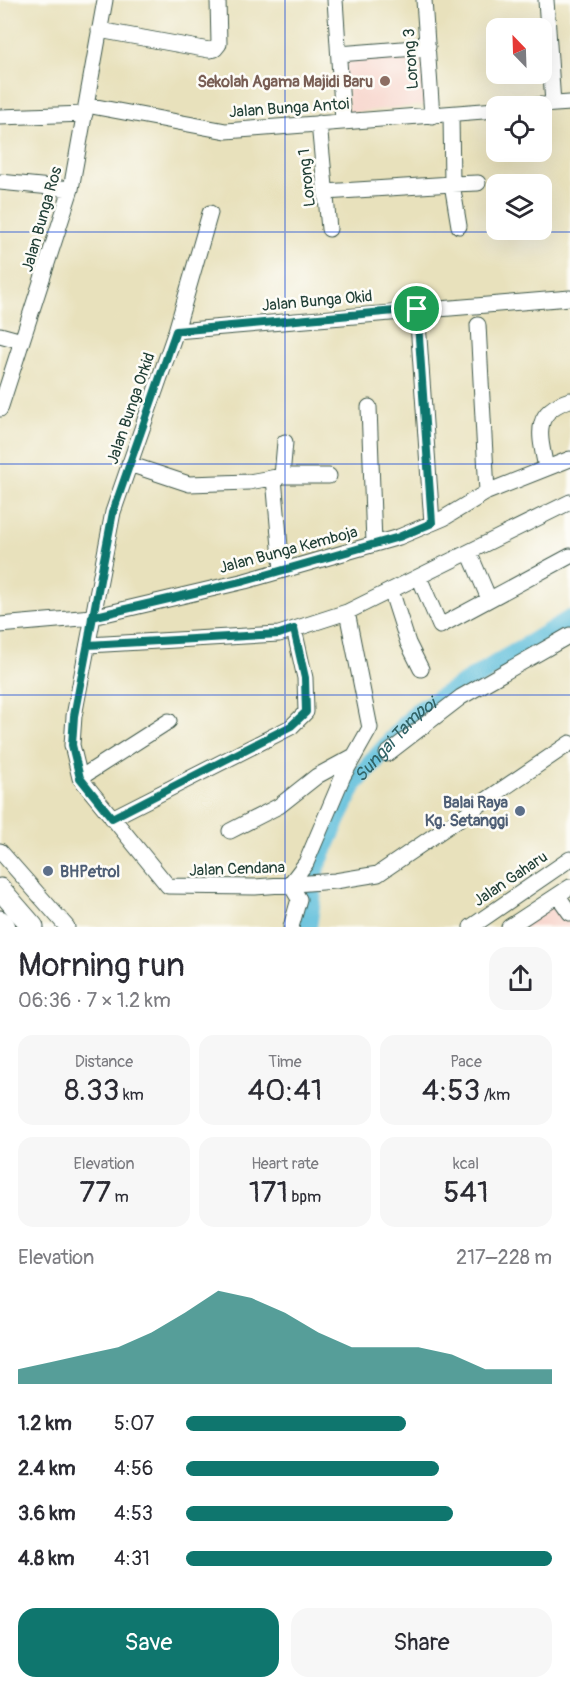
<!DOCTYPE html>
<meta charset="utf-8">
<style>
:root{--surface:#fff;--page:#f7f7f7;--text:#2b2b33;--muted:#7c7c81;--accent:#0f766e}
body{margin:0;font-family:Pangolin,sans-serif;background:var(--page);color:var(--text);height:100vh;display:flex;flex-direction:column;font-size:22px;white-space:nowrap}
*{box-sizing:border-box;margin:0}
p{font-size:20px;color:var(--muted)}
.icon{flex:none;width:33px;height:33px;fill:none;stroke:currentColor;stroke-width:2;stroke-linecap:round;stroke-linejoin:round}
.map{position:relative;height:927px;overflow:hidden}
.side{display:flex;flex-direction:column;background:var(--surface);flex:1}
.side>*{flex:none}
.needle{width:39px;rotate:337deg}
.tools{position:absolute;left:486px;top:18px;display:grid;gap:12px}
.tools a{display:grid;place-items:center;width:66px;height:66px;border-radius:12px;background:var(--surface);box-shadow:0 6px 24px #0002;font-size:30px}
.pin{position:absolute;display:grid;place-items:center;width:51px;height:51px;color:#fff;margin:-26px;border:3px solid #fff;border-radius:50%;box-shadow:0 2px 6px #0007}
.round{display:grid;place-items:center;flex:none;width:63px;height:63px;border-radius:18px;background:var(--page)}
.headline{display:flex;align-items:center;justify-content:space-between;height:102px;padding:0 18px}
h1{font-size:33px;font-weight:600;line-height:45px}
.metrics{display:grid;grid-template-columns:repeat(3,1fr);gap:9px;height:102px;padding:6px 18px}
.metrics div{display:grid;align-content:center;border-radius:15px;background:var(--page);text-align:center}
.metrics b{font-size:30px;font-weight:600}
.metrics small{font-size:16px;font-weight:400}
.metrics p{font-size:16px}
.chart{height:168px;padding:12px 18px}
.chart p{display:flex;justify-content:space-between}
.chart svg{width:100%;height:108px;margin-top:6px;fill:var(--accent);opacity:.7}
.primary-button{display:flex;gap:12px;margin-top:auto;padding:12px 18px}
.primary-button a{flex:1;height:69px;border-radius:18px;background:var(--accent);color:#fff;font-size:24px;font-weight:600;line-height:69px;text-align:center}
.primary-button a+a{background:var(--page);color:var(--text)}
ul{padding:0 18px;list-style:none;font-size:20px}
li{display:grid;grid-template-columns:96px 72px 1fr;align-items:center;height:45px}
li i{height:15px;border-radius:8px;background:var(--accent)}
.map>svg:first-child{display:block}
.built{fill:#f7d1c8}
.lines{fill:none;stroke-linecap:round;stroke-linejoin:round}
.river{stroke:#5cbdda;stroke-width:20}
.minor-casing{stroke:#3d5648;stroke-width:17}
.highway-casing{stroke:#3d5648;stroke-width:23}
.minor{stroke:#fff;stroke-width:15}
.highway{stroke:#fff;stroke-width:21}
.route-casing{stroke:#fff;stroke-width:12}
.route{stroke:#0f766e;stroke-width:8}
.grid{fill:none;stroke:#1d4ed8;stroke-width:1.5;stroke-opacity:0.55}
.education-dot{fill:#8d6e63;stroke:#fdfcf7;stroke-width:2}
.service-dot{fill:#5c6f8a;stroke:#fdfcf7;stroke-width:2}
.labels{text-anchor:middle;stroke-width:5;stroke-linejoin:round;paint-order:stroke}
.street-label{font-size:16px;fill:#1f3d34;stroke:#fdfcf7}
.education-label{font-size:16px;font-weight:bold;fill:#785e54;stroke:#fdfcf7;text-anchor:end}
.service-label{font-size:16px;font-weight:bold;fill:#4e5e75;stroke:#fdfcf7;text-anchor:end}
.water-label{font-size:18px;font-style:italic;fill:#316366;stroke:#fdfcf7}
</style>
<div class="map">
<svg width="570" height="927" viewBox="0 0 570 927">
<rect width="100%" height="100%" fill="#fdfcf7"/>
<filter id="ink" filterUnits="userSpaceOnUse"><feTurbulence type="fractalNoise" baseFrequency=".0167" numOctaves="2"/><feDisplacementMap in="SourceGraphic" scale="12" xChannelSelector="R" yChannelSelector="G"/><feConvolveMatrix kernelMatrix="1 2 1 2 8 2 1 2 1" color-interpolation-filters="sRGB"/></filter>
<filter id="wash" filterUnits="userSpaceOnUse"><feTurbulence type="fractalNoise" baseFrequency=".008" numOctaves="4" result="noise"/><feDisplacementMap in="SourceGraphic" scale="24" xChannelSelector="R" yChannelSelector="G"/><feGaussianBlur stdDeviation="1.35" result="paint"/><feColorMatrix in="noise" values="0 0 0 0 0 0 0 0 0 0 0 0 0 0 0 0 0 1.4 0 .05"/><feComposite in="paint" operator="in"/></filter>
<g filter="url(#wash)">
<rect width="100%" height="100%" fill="#e8e1bc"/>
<path class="built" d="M421 48 426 105 349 113 343 57Z
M557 901 570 919V927H516Z"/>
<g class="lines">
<path class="river" id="s1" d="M307 927 316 865 353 784 418 712 570 620"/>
</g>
</g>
<g filter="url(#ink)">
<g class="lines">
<g class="minor-casing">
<path id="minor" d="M335 0 343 121
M424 0 432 116
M546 0 553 104
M99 30 209 50 215 49 219 44 218 0
M339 54 428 47
M86 105 226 131 496 110
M527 106 570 103
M451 114 452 184 478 183
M0 117 85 114
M319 123 329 229
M0 182 71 189
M325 192 452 184 459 226
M210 213 176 331 113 512 74 716 72 745 80 778 168 886 255 887 335 881 378 874 570 743
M417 309 432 523
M478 325 487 492
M176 331 570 298
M0 335 22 341
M369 407 374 543
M0 409 71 189 105 0
M129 464 189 484 249 482 282 476 285 442
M546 468C540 436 531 412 570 400
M282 476H329
M274 478 282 570
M469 552 489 599
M419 577 440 626 570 556
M391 590 408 643 421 669
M0 625 92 617 245 581 399 537 444 518 487 492 570 459
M88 645 279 634 347 612 570 502
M387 754 461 697 570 635
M80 778 169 721
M112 818 291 727 306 712 305 678 294 629
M230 831 279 806 317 776 352 757
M0 851 67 927
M558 896 570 913
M291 927 299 899 290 884 306 863 343 776 370 728 347 612
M471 927 570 859
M509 927 570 887"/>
</g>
<g class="highway-casing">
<path id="highway" d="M0 889 33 927
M0 921 5 927"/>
</g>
<use href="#minor" class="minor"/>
<use href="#highway" class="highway"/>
</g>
</g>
<g class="lines" filter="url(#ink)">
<g class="route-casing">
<path id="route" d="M417 309 176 331 113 512 74 716 72 745 80 778 112 818 291 726 306 712 305 678 294 629 279 634 88 645 92 617 245 581 399 537 432 523 417 309"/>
</g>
<use href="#route" class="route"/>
</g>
<path class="grid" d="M285 0V927M0 232H570M0 464H570M0 695H570"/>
<circle class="education-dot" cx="385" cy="81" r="6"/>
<g class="service-dot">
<circle cx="520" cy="811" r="6"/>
<circle cx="48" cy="871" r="6"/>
</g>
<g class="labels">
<g class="street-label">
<text transform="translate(410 59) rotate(-94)" y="6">Lorong 3</text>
<text transform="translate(289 107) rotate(-4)" y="6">Jalan Bunga Antoi</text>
<text transform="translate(306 178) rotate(-96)" y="6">Lorong 1</text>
<text transform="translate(41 219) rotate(-74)" y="6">Jalan Bunga Ros</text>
<text transform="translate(317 300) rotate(-5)" y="6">Jalan Bunga Okid</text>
<text transform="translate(130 408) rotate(-71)" y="6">Jalan Bunga Orkid</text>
<text transform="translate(288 549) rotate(-15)" y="6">Jalan Bunga Kemboja</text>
<text transform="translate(237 868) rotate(-2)" y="6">Jalan Cendana</text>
<text transform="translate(510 878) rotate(-34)" y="6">Jalan Gaharu</text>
</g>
<g class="education-label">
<text x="373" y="87">Sekolah Agama Majidi Baru</text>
</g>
<g class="service-label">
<text x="508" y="808">Balai Raya<tspan x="508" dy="18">Kg. Setanggi</tspan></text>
<text x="60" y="877" text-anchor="start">BHPetrol</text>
</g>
<g class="water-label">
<text dy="6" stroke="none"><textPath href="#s1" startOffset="213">Sungai Tampoi</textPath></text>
</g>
</g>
</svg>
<div class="tools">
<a><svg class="needle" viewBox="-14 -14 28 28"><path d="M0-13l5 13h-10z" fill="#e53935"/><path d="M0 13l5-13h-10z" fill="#7c7c81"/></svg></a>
<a><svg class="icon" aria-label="locate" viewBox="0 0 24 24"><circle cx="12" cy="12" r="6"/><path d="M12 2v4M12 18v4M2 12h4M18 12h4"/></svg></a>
<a><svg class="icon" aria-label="layers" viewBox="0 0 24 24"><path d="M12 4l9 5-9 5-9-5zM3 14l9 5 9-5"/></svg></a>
</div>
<div class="pin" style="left:417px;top:309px;background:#1e9e55"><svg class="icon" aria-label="arrive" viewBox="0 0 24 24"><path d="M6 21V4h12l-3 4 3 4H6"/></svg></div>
</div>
<section class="side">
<div class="headline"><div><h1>Morning run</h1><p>06:36 · 7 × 1.2 km</p></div><a class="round"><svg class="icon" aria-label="share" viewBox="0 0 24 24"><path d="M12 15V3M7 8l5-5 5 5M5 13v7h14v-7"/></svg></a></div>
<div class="metrics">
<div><p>Distance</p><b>8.33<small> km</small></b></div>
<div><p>Time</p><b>40:41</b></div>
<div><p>Pace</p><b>4:53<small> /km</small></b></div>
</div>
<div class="metrics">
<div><p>Elevation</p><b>77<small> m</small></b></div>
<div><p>Heart rate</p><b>171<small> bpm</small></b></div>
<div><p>kcal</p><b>541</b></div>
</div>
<div class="chart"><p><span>Elevation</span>217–228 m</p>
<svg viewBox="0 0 160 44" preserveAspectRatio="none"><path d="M0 44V38L10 35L20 32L30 29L40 23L50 15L60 6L70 9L80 15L90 23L100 29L110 29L120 29L130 32L140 38L150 38L160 38V44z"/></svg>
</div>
<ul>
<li><b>1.2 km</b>5:07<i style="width:60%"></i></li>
<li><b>2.4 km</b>4:56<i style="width:69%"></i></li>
<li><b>3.6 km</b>4:53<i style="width:73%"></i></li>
<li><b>4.8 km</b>4:31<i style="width:100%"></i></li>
</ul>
<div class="primary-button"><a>Save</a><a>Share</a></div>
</section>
